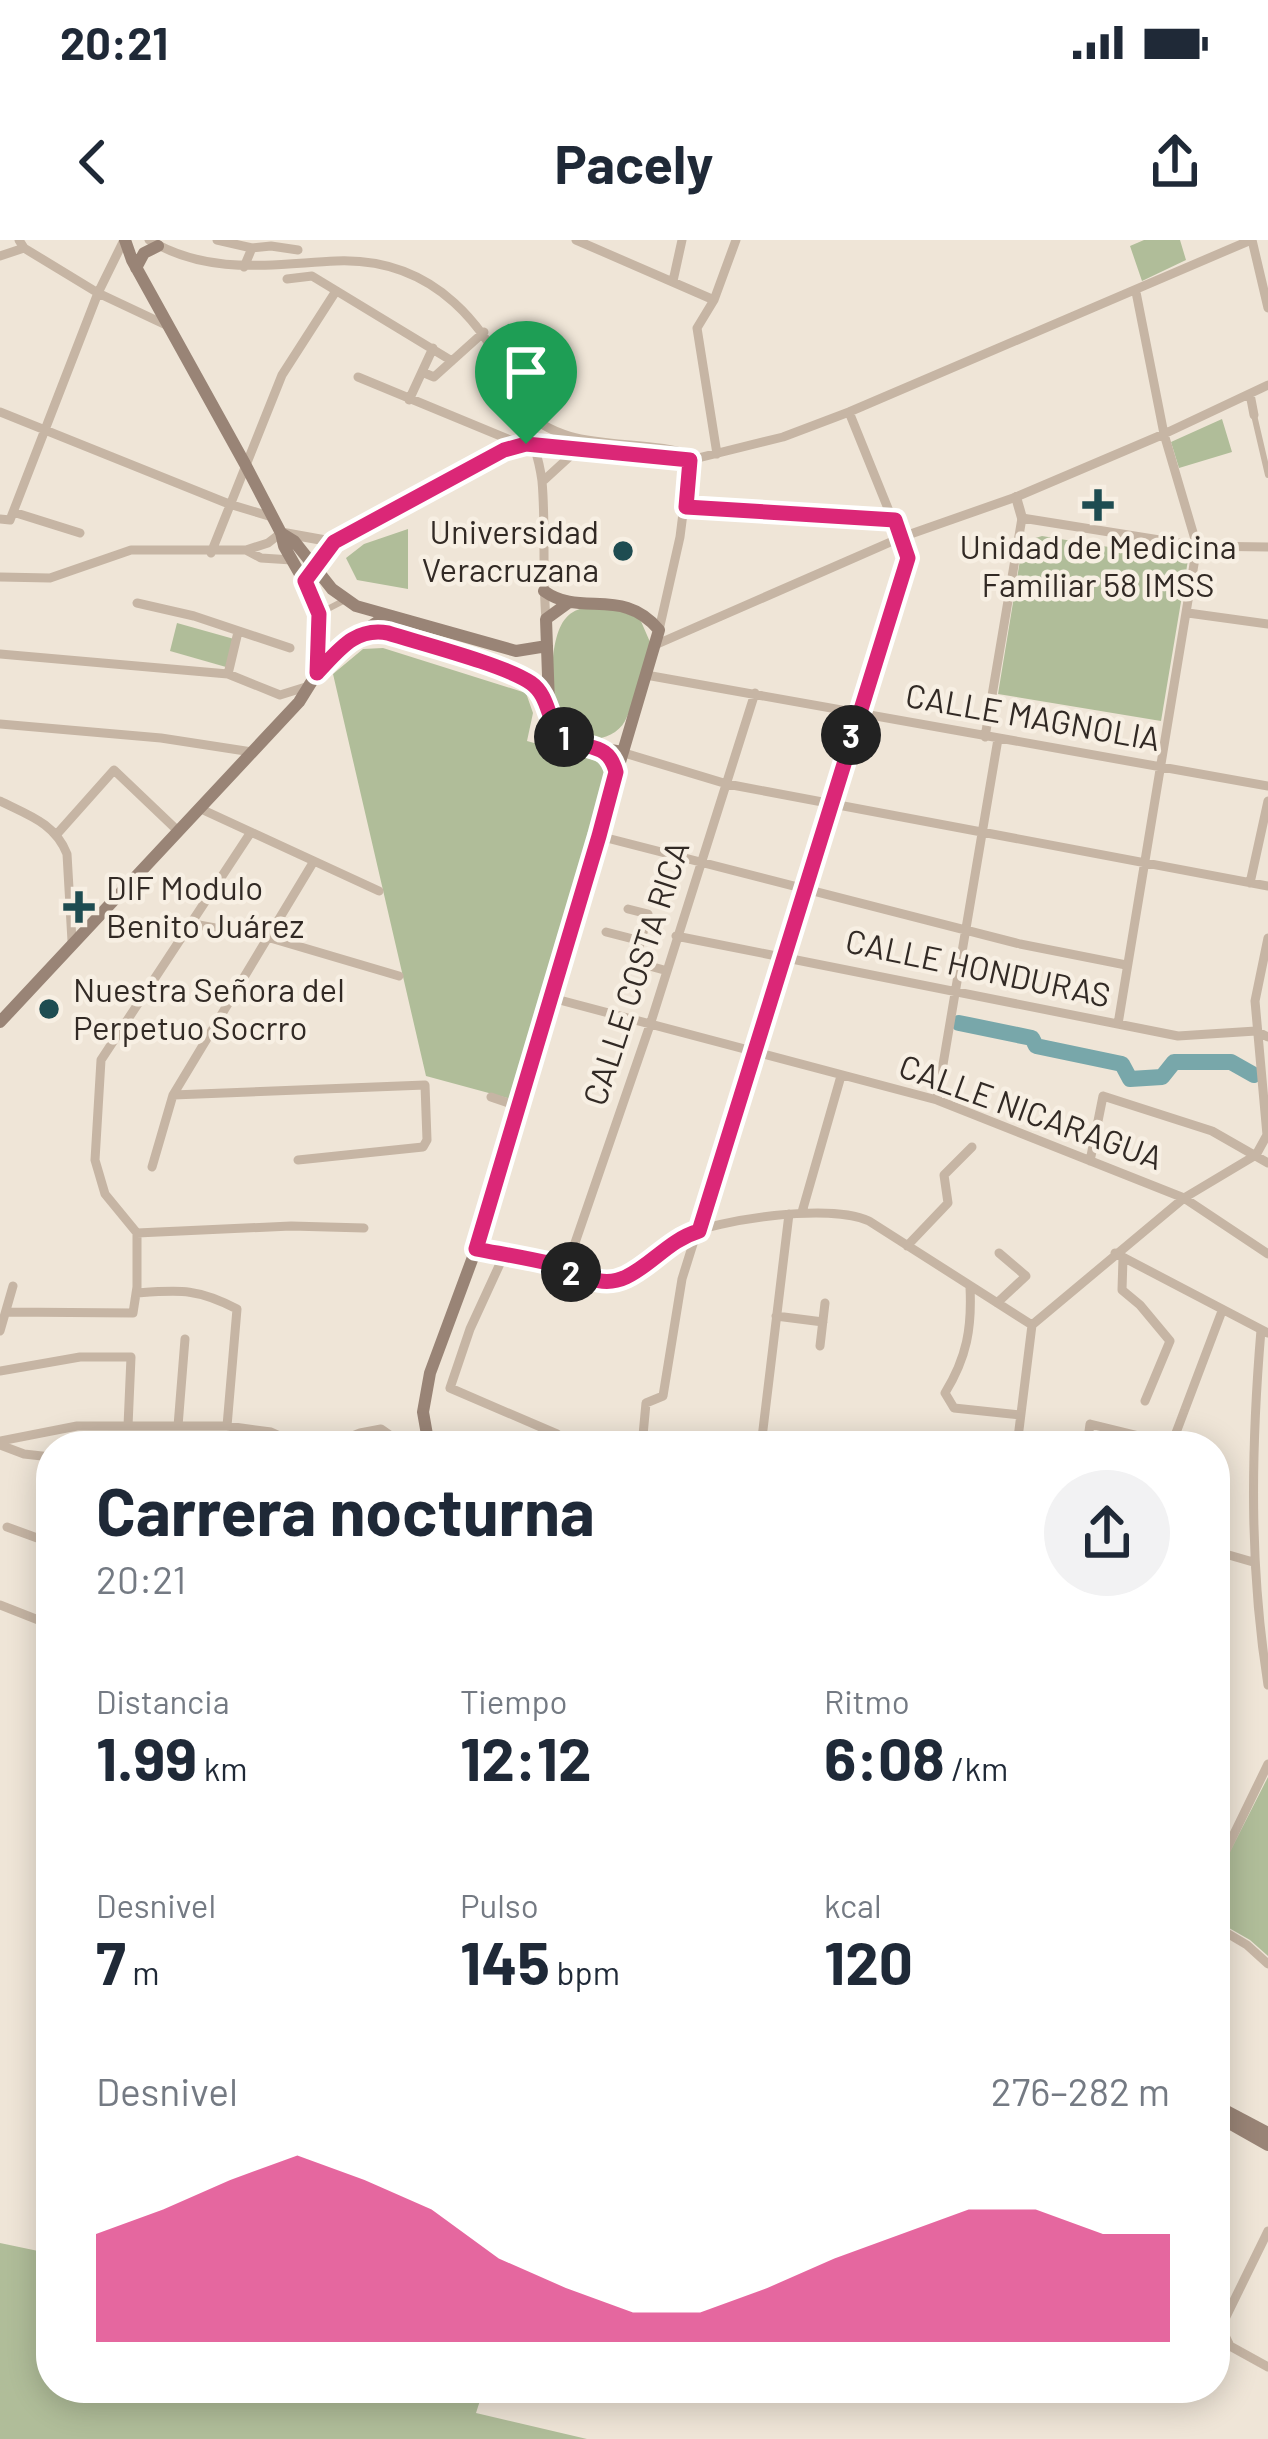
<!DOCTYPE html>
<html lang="es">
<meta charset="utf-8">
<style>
:root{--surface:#fff;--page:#f2f2f3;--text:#1f2937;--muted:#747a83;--accent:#db2777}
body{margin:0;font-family:Barlow,sans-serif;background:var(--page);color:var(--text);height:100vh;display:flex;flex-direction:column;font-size:45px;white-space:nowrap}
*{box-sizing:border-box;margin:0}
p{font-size:39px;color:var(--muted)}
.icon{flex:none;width:66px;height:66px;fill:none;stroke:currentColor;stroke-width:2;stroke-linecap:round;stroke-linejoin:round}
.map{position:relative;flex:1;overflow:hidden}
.details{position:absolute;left:36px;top:1191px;width:1194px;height:972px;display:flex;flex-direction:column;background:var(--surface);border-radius:48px;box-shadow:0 6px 30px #0003}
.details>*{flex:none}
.pin{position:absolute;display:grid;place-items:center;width:102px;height:102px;color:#fff;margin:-123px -51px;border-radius:50% 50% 50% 0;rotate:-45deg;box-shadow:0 0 12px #0007}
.pin .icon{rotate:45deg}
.km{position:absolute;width:60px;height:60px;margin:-30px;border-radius:50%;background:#222;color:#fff;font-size:33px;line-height:60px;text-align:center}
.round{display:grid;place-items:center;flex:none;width:126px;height:126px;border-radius:63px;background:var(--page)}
.summary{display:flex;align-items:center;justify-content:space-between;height:204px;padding:0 60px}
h1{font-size:66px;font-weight:700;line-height:90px}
.metrics{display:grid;grid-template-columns:repeat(3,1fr);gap:18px;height:204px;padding:12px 60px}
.metrics div{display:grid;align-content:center}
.metrics b{font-size:60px;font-weight:700}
.metrics small{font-size:33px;font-weight:400}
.metrics p{font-size:33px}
.chart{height:336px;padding:24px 60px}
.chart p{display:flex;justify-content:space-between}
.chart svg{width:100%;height:216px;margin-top:12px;fill:var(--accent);opacity:.7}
.status{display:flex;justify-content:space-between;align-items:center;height:84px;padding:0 60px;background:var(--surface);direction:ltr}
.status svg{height:33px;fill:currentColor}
header{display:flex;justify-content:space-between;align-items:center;height:156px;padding:0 60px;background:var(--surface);font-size:54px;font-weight:700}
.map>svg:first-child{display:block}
.green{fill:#b0bd99}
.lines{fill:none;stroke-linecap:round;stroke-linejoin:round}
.river{stroke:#78a7aa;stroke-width:16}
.pedestrian{stroke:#c6b5a4;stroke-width:6}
.minor{stroke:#c6b5a4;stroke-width:9}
.tertiary{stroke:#c6b5a4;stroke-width:10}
.secondary{stroke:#998476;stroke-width:12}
.route-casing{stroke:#fff;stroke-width:24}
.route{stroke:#db2777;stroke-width:15}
.poi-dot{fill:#1e4c51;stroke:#f7efe3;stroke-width:4.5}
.labels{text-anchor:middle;stroke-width:9;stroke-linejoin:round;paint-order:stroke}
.poi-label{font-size:33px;fill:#322a25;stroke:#f7efe3;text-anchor:start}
.street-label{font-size:33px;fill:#322a25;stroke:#f7efe3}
</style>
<div class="status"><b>20:21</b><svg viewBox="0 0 49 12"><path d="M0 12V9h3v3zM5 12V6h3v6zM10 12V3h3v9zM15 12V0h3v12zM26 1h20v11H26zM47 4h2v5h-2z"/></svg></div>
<header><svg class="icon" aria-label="back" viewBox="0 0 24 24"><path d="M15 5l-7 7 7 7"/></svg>Pacely<svg class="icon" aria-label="share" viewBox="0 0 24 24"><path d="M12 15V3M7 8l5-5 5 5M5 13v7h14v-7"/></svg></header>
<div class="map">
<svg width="1268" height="2199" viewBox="0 0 1268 2199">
<rect width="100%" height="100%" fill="#efe5d7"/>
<path class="green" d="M1144 0H1180L1186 20 1142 41 1130 6Z
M1222 179 1232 212 1179 228 1171 202Z
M408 289V349L357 340 346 318 364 304Z
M1042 296 1188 320 1161 481 998 454 1022 308 1029 300Z
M609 366 640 379 650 402C642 427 637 458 625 481 613 503 576 506 562 485 549 463 548 397 566 378 577 365 594 367 609 366Z
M177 383 234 399 226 427 170 411Z
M383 408 526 453 533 473 527 501 601 522 607 530 511 859 426 836 333 434 363 409Z
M1268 1537V1716L1250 1700 1215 1680V1641Z
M0 2003 43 2012 51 2003V2148H484L476 2173 587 2199H0Z"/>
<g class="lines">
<path class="river" d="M959 783 1032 798 1036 806 1122 824 1130 839 1162 837 1174 822H1231L1254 835"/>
<path class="pedestrian" d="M1254 175 1268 235
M322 372 345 360"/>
<path class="minor" d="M19 0 24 8 98 53 166 85
M149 0C209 36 271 24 336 21 434 17 491 86 521 170 530 193 539 217 542 241 546 286 542 333 546 379
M217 0 252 8 244 27
M576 0 714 60
M1252 0 1268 68
M252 8 271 6 298 10
M0 16 24 8
M287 39 312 36 452 121
M673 41 682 0
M422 132 434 137 484 92
M358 137 520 204
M1250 154 1254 175
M409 160 433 108
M522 167C565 217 641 195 697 217
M0 172 229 264 272 277
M717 214 697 88 714 60 736 0
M542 242 578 209
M685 267 895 280
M13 272 80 293
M0 279 10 280 98 53 124 0
M334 302 518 205 690 220 783 197 849 172 1251 0
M246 310 261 318 292 320
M211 313 282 135 336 51
M0 337 50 338 131 310H246L268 303 281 293
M137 363 194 376 290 408
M1188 373 1268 384
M659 390 680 297 690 218
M655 405 902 297 1016 257 1164 194 1268 145
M0 414 228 434 280 455 309 446
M228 434 238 392
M646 435 1268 546
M0 484 161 498 252 512
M985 497 1022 278 1197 306 1268 307
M621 512 727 544 1268 646
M0 561C28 575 55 583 67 614L72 701
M201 569 379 651
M57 594 114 530 178 591
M599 596 1020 704 1126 725
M1250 643 1268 561
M628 669 648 674 635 722 664 730
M188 683 226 690
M606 692 641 701
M676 696 1178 796 1256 791 1268 797
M267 697 399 736
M552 758 937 860 1184 958 1268 1014
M1118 784 1197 306 1164 194 1136 52
M173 855 425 845 427 900 423 907 298 920
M491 857 520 867
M937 860 998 499
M1090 921 1103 856 1212 891 1268 923
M152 927 173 855 314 621
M802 972 841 836
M137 993 291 986 364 988
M907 1006 948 963 944 935 972 907
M476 1009C503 1015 532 1017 558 1026 575 1031 591 1044 610 1041 639 1038 655 1009 680 997 719 979 830 963 869 981L1032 1085
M1115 1013 1268 1093
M504 1015 470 1089 450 1148 557 1194 575 1206
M1123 1018 1122 1050 1140 1065 1170 1101 1145 1161
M566 1029 650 785 755 453
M970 1047C972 1088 967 1117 945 1153L954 1168 1020 1175
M136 1053C180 1050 197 1048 237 1069L227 1186
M997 1063 1026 1036 999 1013
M7 1072 133 1073 137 1047V993L105 954 95 920 101 820 251 592
M776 1076 823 1082
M1261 1090C1251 1209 1249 1327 1268 1445
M0 1091 13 1046
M820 1106 825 1063
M0 1131 80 1117H131L128 1186
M178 1186 185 1099
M0 1201 77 1186H227L271 1192 302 1206
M0 1205 24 1214 51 1217
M328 1206 360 1193 381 1189 391 1196H404L418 1206
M642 1206 646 1163 663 1156 682 1039 908 318 849 172
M761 1206 789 974
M1017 1206 1032 1085 1184 958 1256 915 1267 895 1255 761 1268 698
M1087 1206 1090 1184 1172 1204
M1171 1206 1222 1071
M7 1287 51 1303
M1215 1311 1253 1322
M0 1365 51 1385
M1215 1522 1225 1526
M1215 1633 1268 1524
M1215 1686 1247 1705 1268 1724
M1215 2075 1230 2106 1268 2127
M1220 2089 1268 1991
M886 2148 901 2153 912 2148"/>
<path class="tertiary" d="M1016 257 1022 278
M284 293 334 302
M315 327 334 302"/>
<path class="secondary" d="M125 0 132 20 245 224 281 293 284 306 313 357 319 374 317 433
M136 28 144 13 158 6
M281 293 294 301 332 349 356 366 516 411 547 406
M367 391 389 393 526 440C550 456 546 483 564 496 577 507 605 508 621 512
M549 464 546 379 568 363
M0 782 299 462 317 433 348 401 388 375
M429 1206 423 1172 430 1133 476 1009 659 390C623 346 581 378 544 351
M1215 1865 1268 1893
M1215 1875 1268 1905"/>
</g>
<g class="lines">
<g class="route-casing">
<path id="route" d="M526 204 690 220 686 267 895 280 908 318 699 991C669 1000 653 1024 626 1037 599 1050 577 1031 552 1024 527 1018 502 1014 476 1009L599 596 616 532C608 501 587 511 565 498 547 487 551 457 531 443 505 425 423 404 388 393 355 387 339 410 317 433L319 374 305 341 334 302 504 210Z"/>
</g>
<use href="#route" class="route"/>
</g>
<g class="poi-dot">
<path d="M1092 247h12v12h12v12h-12v12h-12v-12h-12v-12h12z"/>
<circle cx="623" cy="311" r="12"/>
<path d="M73 649h12v12h12v12h-12v12h-12v-12h-12v-12h12z"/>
<circle cx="49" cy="769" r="12"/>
</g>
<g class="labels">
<g class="poi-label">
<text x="599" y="304" text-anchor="end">Universidad<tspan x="599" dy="38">Veracruzana</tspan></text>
<text x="1098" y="319" text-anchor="middle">Unidad de Medicina<tspan x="1098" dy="38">Familiar 58 IMSS</tspan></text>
<text x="106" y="660">DIF Modulo<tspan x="106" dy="38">Benito Juárez</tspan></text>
<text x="73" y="762">Nuestra Señora del<tspan x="73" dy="38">Perpetuo Socrro</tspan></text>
</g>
<g class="street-label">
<text transform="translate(1033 477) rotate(10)" y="12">CALLE MAGNOLIA</text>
<text transform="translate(978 728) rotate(12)" y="12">CALLE HONDURAS</text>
<text transform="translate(636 733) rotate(-72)" y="12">CALLE COSTA RICA</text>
<text transform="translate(1031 872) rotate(20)" y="12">CALLE NICARAGUA</text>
</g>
</g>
</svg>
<div class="pin" style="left:526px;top:204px;background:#1e9e55"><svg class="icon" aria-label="arrive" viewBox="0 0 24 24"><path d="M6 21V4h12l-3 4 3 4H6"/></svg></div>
<b class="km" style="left:564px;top:497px">1</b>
<b class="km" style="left:571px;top:1032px">2</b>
<b class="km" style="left:851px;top:495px">3</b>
<section class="details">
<div class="summary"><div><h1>Carrera nocturna</h1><p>20:21</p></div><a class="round"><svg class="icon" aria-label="share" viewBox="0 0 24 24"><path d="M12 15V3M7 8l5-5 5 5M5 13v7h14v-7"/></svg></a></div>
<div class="metrics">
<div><p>Distancia</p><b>1.99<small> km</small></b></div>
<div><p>Tiempo</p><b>12:12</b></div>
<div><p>Ritmo</p><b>6:08<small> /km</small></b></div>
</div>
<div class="metrics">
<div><p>Desnivel</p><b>7<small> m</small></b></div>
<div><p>Pulso</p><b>145<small> bpm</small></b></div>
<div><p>kcal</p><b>120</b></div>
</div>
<div class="chart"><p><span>Desnivel</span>276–282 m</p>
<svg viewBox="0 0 160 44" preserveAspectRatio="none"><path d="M0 44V22L10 17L20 11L30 6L40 11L50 17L60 27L70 33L80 38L90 38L100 33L110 27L120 22L130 17L140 17L150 22L160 22V44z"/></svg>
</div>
</section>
</div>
